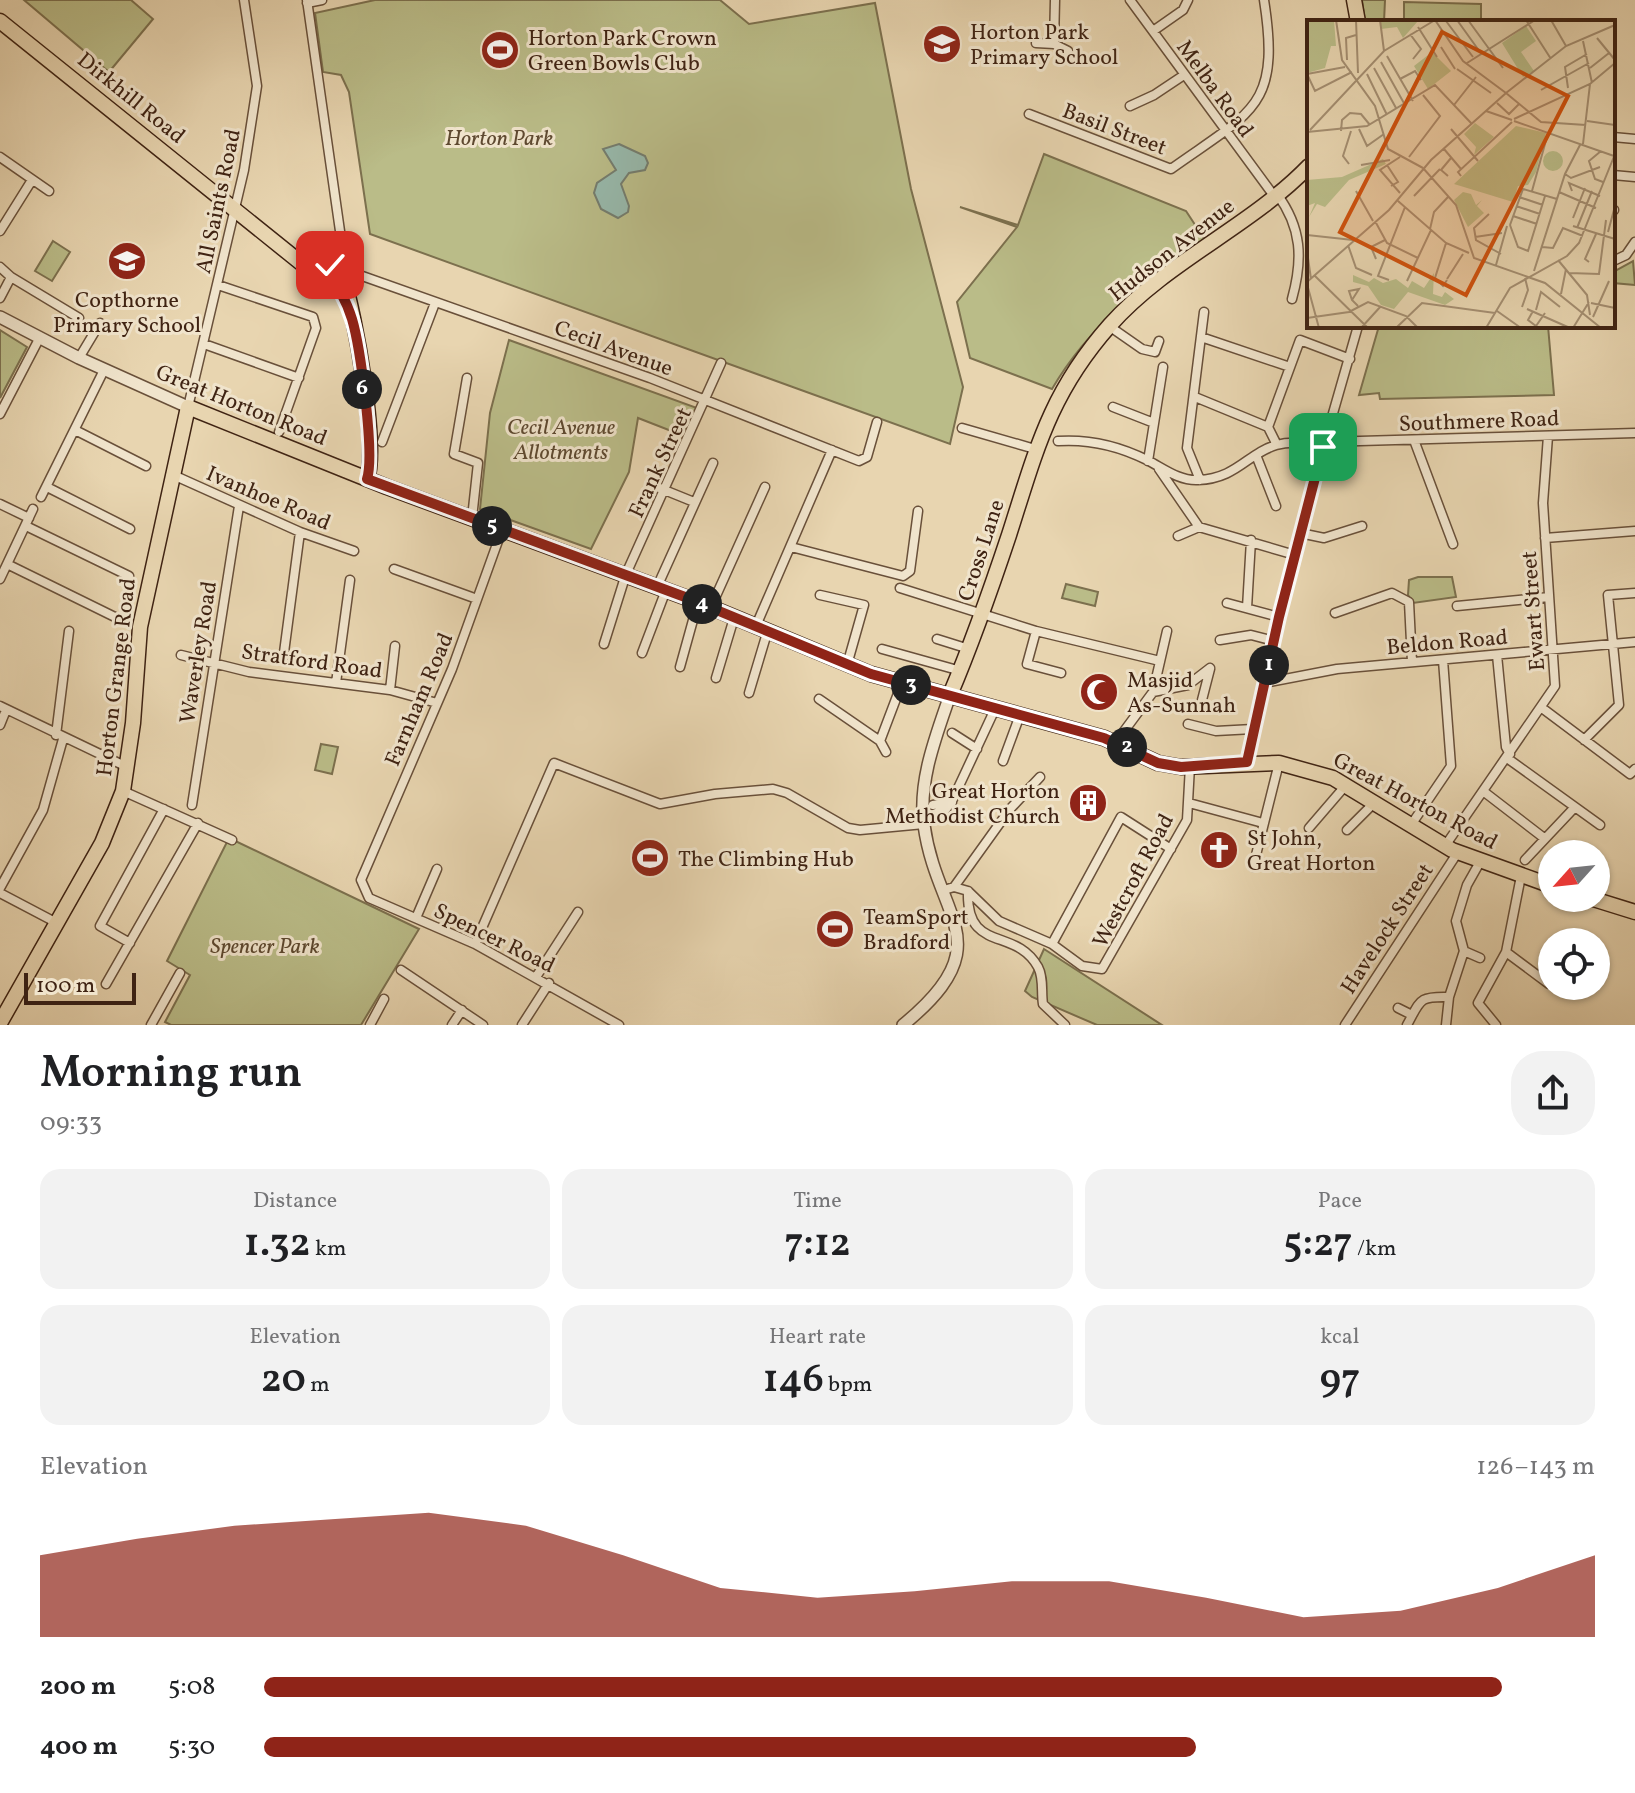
<!DOCTYPE html>
<meta charset="utf-8">
<style>
:root{--surface:#fff;--page:#f2f2f2;--text:#202124;--muted:#757577;--accent:#8f2418}
body{margin:0;font-family:Vollkorn,serif;background:var(--page);color:var(--text);height:100vh;display:flex;flex-direction:column;font-size:30px;white-space:nowrap}
*{box-sizing:border-box;margin:0}
p{font-size:26px;color:var(--muted)}
.icon{flex:none;width:44px;height:44px;fill:none;stroke:currentColor;stroke-width:2;stroke-linecap:round;stroke-linejoin:round}
.map{position:relative;height:1025px;overflow:hidden}
.drawer{display:flex;flex-direction:column;background:var(--surface);flex:1}
.drawer>*{flex:none}
.needle{width:52px;rotate:243deg}
.controls{position:absolute;left:1538px;top:840px;display:grid;gap:16px}
.controls a{display:grid;place-items:center;width:72px;height:72px;border-radius:50%;background:var(--surface);box-shadow:0 2px 6px #0004;font-size:40px}
.scale{position:absolute;left:24px;bottom:20px;width:112px;box-sizing:border-box;padding-left:8px;border:4px solid #3f2313;border-top:0;font-size:22px;line-height:28px;white-space:nowrap;color:#3f2313;-webkit-text-stroke:6px #f0e4cc;paint-order:stroke}
.pin{position:absolute;display:grid;place-items:center;width:68px;height:68px;color:#fff;margin:-34px;border-radius:16px;box-shadow:0 4px 12px #0006}
.km{position:absolute;width:40px;height:40px;margin:-20px;border-radius:50%;background:#222;color:#fff;font-size:22px;line-height:40px;text-align:center}
.round{display:grid;place-items:center;flex:none;width:84px;height:84px;border-radius:32px;background:var(--page)}
.summary{display:flex;align-items:center;justify-content:space-between;height:136px;padding:0 40px}
h1{font-size:44px;font-weight:600;line-height:60px}
.metrics{display:grid;grid-template-columns:repeat(3,1fr);gap:12px;height:136px;padding:8px 40px}
.metrics div{display:grid;align-content:center;border-radius:20px;background:var(--page);text-align:center}
.metrics b{font-size:40px;font-weight:600}
.metrics small{font-size:22px;font-weight:400}
.metrics p{font-size:22px}
.chart{height:224px;padding:16px 40px}
.chart p{display:flex;justify-content:space-between}
.chart svg{width:100%;height:144px;margin-top:8px;fill:var(--accent);opacity:.7}
ul{padding:0 40px;list-style:none;font-size:26px}
li{display:grid;grid-template-columns:128px 96px 1fr;align-items:center;height:60px}
li i{height:20px;border-radius:10px;background:var(--accent)}
.map>svg:first-child{display:block}
.green{fill:#babc88;stroke:#7c704e;stroke-width:2}
.water{fill:#97b9ac;stroke:#747d6f;stroke-width:2}
.lines{fill:none;stroke-linecap:round;stroke-linejoin:round}
.minor-casing{stroke:#69503a;stroke-width:11}
.tertiary-casing{stroke:#69503a;stroke-width:14}
.primary-casing{stroke:#3f2313;stroke-width:17}
.minor{stroke:#f0e4cc;stroke-width:8}
.tertiary{stroke:#f0e4cc;stroke-width:11}
.primary{stroke:#e8d5b0;stroke-width:14}
.route-casing{stroke:#fff;stroke-width:16}
.route{stroke:#8f2418;stroke-width:10}
.labels{text-anchor:middle;stroke-width:6;stroke-linejoin:round;paint-order:stroke}
.poi-label{font-size:22px;fill:#3f2313;stroke:#f0e4cc;text-anchor:start}
.street-label{font-size:22px;fill:#3f2313;stroke:#f0e4cc}
.park-label{font-size:22px;font-style:italic;fill:#5e4930;stroke:#f0e4cc}
.inset-road{fill:none;stroke:#a48e71;stroke-width:2}
.view{fill:#cf510d;fill-opacity:0.15;stroke:#cf510d;stroke-width:4}
.inset-edge{fill:none;stroke:#3f2313;stroke-width:4}
</style>
<div class="map">
<svg width="1635" height="1025" viewBox="0 0 1635 1025">
<rect width="100%" height="100%" fill="#e8d5b0"/>
<filter id="stains"><feTurbulence type="fractalNoise" baseFrequency=".0025" numOctaves="4"/><feColorMatrix values="0 0 0 0 .2 0 0 0 0 .09 0 0 0 0 .02 0 0 0 .5 -.17"/></filter>
<radialGradient id="worn" r=".72"><stop offset=".6" stop-color="#630" stop-opacity="0"/><stop offset="1" stop-color="#630" stop-opacity=".3"/></radialGradient>
<path class="green" d="M24 0H131L153 19 109 72Z
M375 0H720L749 24 875 3 911 189 963 387 950 444 370 234 349 92 341 75 323 72 315 13Z
M1362 0H1385L1384 22H1365Z
M1404 2 1481 4V22H1404Z
M1044 154 1186 211 1205 240C1145 283 1090 324 1052 389L970 358 957 302 1017 227 960 207 1018 225Z
M53 241 70 252 52 281 35 271Z
M1633 261 1635 285 1613 283V272Z
M1379 326H1548L1554 395 1380 399 1379 393 1359 395Z
M0 330 27 347 0 398Z
M509 340 697 408 684 436 638 418 629 472 591 549 480 509 490 413Z
M1418 577H1452L1456 597 1413 603 1408 595 1409 580Z
M1066 584 1098 592 1095 606 1062 598Z
M321 744 338 747 332 774 315 770Z
M229 838 419 929 361 1025H171L165 1022 190 975 167 961Z
M1044 949 1162 1025H1097L1032 997 1025 991Z"/>
<path class="water" d="M619 144 645 156 648 163 645 170 629 173 621 184 629 206 628 212 618 218 601 209 594 193 597 183 616 170 603 149Z"/>
<g class="lines">
<g class="minor-casing">
<path id="minor" d="M307 0 342 245 339 263
M1130 0 1274 196
M307 3 322 0
M1153 31 1183 10 1188 0
M1036 43 1054 44 1055 0
M1054 44 1068 51
M1130 106 1154 95 1184 75
M1029 114 1171 169C1252 111 1281 108 1264 0
M1613 137 1635 139
M0 157 49 191
M1613 175 1635 177
M1277 194C1302 228 1303 259 1292 299
M1613 210H1614
M0 231 32 180
M1613 261 1626 255 1635 242
M0 267 11 277
M351 272 650 378 859 461 867 457 877 422
M218 285 313 317 316 328 279 432
M0 298 11 277 79 318
M1109 326 1142 349 1155 352 1159 341
M1201 337 1290 367
M204 344 299 378
M79 358 100 323
M467 378 454 454 478 463 472 518
M1195 397 1268 427 1276 443
M188 407 244 170 257 86 244 0
M1113 407 1154 423
M0 414 39 339
M1268 427 1300 340 1350 359
M962 428 1035 449
M75 430 146 466
M1414 440 1453 544
M1058 441C1088 439 1119 446 1147 460 1163 468 1179 481 1198 480 1253 478 1252 428 1323 447
M382 442 435 303
M1325 442 1635 433
M1256 455 1276 506
M1148 461 1163 367
M1159 469 1199 527 1295 555
M171 474 300 532 354 551
M1200 480 1187 448 1204 312
M652 485 694 502
M47 487 130 529
M41 497 104 370
M0 504 29 518
M26 526 129 576
M502 530 452 669 361 880 369 898 475 944 619 1025
M1300 533 1324 538 1362 526
M1178 536 1199 527
M1545 538 1635 531
M791 547 903 576 910 571 918 511
M7 564 123 621
M394 569 477 599
M0 579 33 509
M657 587 713 463
M900 588 1036 631 1160 661
M820 595 864 605 847 665
M1227 603 1279 617
M1457 606 1549 597
M711 607 765 487
M1247 608 1251 540
M1335 613 1392 593 1409 602 1412 662
M755 628 832 450
M1036 631 1027 664 1061 673
M937 639 969 649
M1220 640 1251 635 1274 641
M604 644 626 574 721 363
M882 649 961 671
M642 653 666 590
M181 655 249 672 390 690 437 703
M1497 655 1506 747 1510 754
M283 660 300 532
M680 667 698 602
M716 678 734 618
M336 683 350 580
M1264 683 1337 669 1635 642
M390 690 395 646
M1153 692 1167 631
M749 693 767 633
M819 699 880 741
M1202 700 1210 669
M0 706 127 767
M1542 708 1630 774 1635 769
M1188 724 1216 731 1253 729
M0 725 6 710
M952 733 977 749
M56 735 69 631
M1584 740 1619 705 1608 595 1635 593
M1116 742 1153 692 1188 685 1210 668
M886 752 880 741 902 683
M1507 758 1600 825
M1003 761 1020 715
M1247 762 1305 511 1358 326
M123 791 232 840
M1483 791 1544 838
M1189 803 1263 823
M192 805 239 506
M933 805 952 802
M924 818 946 809 952 801 995 709
M1411 825 1451 766 1443 660
M1309 828 1346 785
M1347 830 1375 802
M1445 846 1555 686 1543 503 1548 436
M1525 860 1575 807
M1480 862 1467 885 1456 921 1464 951 1480 958
M1253 867 1279 763
M954 887 1010 809 1040 777
M0 888 43 810 63 739
M944 890 954 887 968 891 999 921 1052 944 1082 966 1102 969 1187 820 1190 766
M968 891C966 954 1015 926 1038 967 1044 978 1041 992 1043 1004L1065 1025
M0 893 57 923
M416 918 437 869
M130 943 100 926 164 809
M475 944 554 763 660 804 715 794 773 789 787 793 848 828 860 830 924 824
M1052 944 1121 817 1171 849
M1506 952 1549 984
M401 970 483 1025
M536 977 578 912
M106 984 198 823
M1398 1008 1412 1015
M151 1025 180 973
M370 1025 384 999
M452 1025 462 1010
M522 1025 549 983
M1345 1025 1458 852
M1407 1025C1421 1000 1418 996 1449 997
M1446 1025 1449 997 1464 951
M1496 1025 1478 1003 1506 952 1521 876"/>
</g>
<g class="tertiary-casing">
<path id="tertiary" d="M0 317 79 358 188 407
M903 1025C1003 943 937 920 924 825 918 781 936 736 950 695"/>
</g>
<g class="primary-casing">
<path id="primary" d="M1354 0 1358 22
M0 21 301 263 327 270
M327 272a9 9 0 1 1 18 0a9 9 0 1 1-18 0Z
M343 278C355 314 378 445 367 479
M950 695C972 643 991 589 1009 535 1036 451 1049 394 1110 325 1167 261 1250 227 1309 166
M1590 898 1635 912
M0 1023 102 843 123 791 133 723 140 627 188 407 387 487 698 602 871 674 1104 738 1158 763 1181 767 1279 763 1333 778 1452 850 1552 886"/>
</g>
<use href="#minor" class="minor"/>
<use href="#tertiary" class="tertiary"/>
<use href="#primary" class="primary"/>
</g>
<g class="lines">
<g class="route-casing">
<path id="route" d="M330 265 328 276C339 287 347 303 352 319 360 346 375 454 367 479L685 597 871 674 1104 738 1158 763 1181 767 1247 762 1279 617 1323 447"/>
</g>
<use href="#route" class="route"/>
</g>
<defs>
<g id="school-disc" transform="scale(2)"><circle r="9.5" fill="#8f2418" stroke="#f0e4cc"/><path d="M0-5L7-2L0 1L-7-2ZM-4 1L0 2.5L4 1V4Q0 6-4 4Z" fill="#fff"/></g>
<g id="stadium-disc" transform="scale(2)"><circle r="9.5" fill="#8f2418" stroke="#f0e4cc"/><path d="M0-5a6.5 5 0 1 0 0 10a6.5 5 0 1 0 0-10ZM-3.5-1.8h7v3.6h-7Z" fill="#fff"/></g>
<g id="mosque-disc" transform="scale(2)"><circle r="9.5" fill="#8f2418" stroke="#f0e4cc"/><path d="M3.5-4.9A6 6 0 1 0 3.5 4.9A5 5 0 1 1 3.5-4.9Z" fill="#fff"/></g>
<g id="building-disc" transform="scale(2)"><circle r="9.5" fill="#8f2418" stroke="#f0e4cc"/><path d="M-4-6H4V6H1V3H-1V6H-4ZM-2.5-4.3h1.7v1.8h-1.7ZM.8-4.3h1.7v1.8H.8ZM-2.5-1h1.7V.8h-1.7ZM.8-1h1.7V.8H.8Z" fill="#fff"/></g>
<g id="church-disc" transform="scale(2)"><circle r="9.5" fill="#8f2418" stroke="#f0e4cc"/><path d="M-1.2-6h2.4v3.5h3.3v2.4h-3.3V6h-2.4V-.1h-3.3v-2.4h3.3Z" fill="#fff"/></g>
</defs>
<g fill-rule="evenodd">
<use href="#school-disc" x="942" y="44"/>
<use href="#stadium-disc" x="500" y="50"/>
<use href="#school-disc" x="127" y="261"/>
<use href="#mosque-disc" x="1099" y="692"/>
<use href="#building-disc" x="1088" y="803"/>
<use href="#church-disc" x="1219" y="850"/>
<use href="#stadium-disc" x="650" y="858"/>
<use href="#stadium-disc" x="835" y="929"/>
</g>
<g class="labels">
<g class="poi-label">
<text x="970" y="39">Horton Park<tspan x="970" dy="25">Primary School</tspan></text>
<text x="528" y="45">Horton Park Crown<tspan x="528" dy="25">Green Bowls Club</tspan></text>
<text x="127" y="307" text-anchor="middle">Copthorne<tspan x="127" dy="25">Primary School</tspan></text>
<text x="1127" y="687">Masjid<tspan x="1127" dy="25">As-Sunnah</tspan></text>
<text x="1060" y="798" text-anchor="end">Great Horton<tspan x="1060" dy="25">Methodist Church</tspan></text>
<text x="1247" y="845">St John,<tspan x="1247" dy="25">Great Horton</tspan></text>
<text x="678" y="866">The Climbing Hub</text>
<text x="863" y="924">TeamSport<tspan x="863" dy="25">Bradford</tspan></text>
</g>
<g class="street-label">
<text transform="translate(1216 88) rotate(54)" y="8">Melba Road</text>
<text transform="translate(132 97) rotate(39)" y="8">Dirkhill Road</text>
<text transform="translate(1115 128) rotate(21)" y="8">Basil Street</text>
<text transform="translate(217 201) rotate(-78)" y="8">All Saints Road</text>
<text transform="translate(1171 249) rotate(-38)" y="8">Hudson Avenue</text>
<text transform="translate(614 347) rotate(20)" y="8">Cecil Avenue</text>
<text transform="translate(242 404) rotate(22)" y="8">Great Horton Road</text>
<text transform="translate(1479 420) rotate(-2)" y="8">Southmere Road</text>
<text transform="translate(659 462) rotate(-65)" y="8">Frank Street</text>
<text transform="translate(269 497) rotate(23)" y="8">Ivanhoe Road</text>
<text transform="translate(980 550) rotate(-72)" y="8">Cross Lane</text>
<text transform="translate(1532 611) rotate(-94)" y="8">Ewart Street</text>
<text transform="translate(1447 641) rotate(-5)" y="8">Beldon Road</text>
<text transform="translate(197 652) rotate(-81)" y="8">Waverley Road</text>
<text transform="translate(312 660) rotate(8)" y="8">Stratford Road</text>
<text transform="translate(115 677) rotate(-83)" y="8">Horton Grange Road</text>
<text transform="translate(418 699) rotate(-67)" y="8">Farnham Road</text>
<text transform="translate(1416 800) rotate(28)" y="8">Great Horton Road</text>
<text transform="translate(1132 880) rotate(-62)" y="8">Westcroft Road</text>
<text transform="translate(1386 928) rotate(-57)" y="8">Havelock Street</text>
<text transform="translate(495 937) rotate(26)" y="8">Spencer Road</text>
</g>
<g class="park-label">
<text x="499" y="145">Horton Park</text>
<text x="561" y="434">Cecil Avenue<tspan x="561" dy="25">Allotments</tspan></text>
<text x="265" y="953">Spencer Park</text>
</g>
</g>
<g transform="translate(1307 20)">
<rect width="308" height="308" fill="#e8d5b0"/>
<path d="M0 0H27L29 26H24L18 48 0 53ZM74 0H111V1L96 18 90 7 74 9ZM219 6 229 21 214 32 227 51 216 57 195 23ZM125 32 144 51 121 69 107 46ZM168 103 187 117 167 135 169 127 157 114ZM209 106 239 113 229 152 221 165 211 166 206 182 147 164ZM236 141a10 10 0 1 1 20 0a10 10 0 1 1-20 0ZM76 139 79 144 42 160 18 187 10 184 2 197 8 183 0 186V160L35 157ZM156 172 164 174 169 185 175 180 170 186 177 193 161 207 147 180ZM127 253 126 274 135 277 138 272 147 279 138 285 101 272 87 289 74 285 61 266 46 262V255L62 262 67 258 76 263 89 259 101 268 105 261 117 268Z" fill="#babc88"/>
<path class="inset-road" d="M29 0 35 40 68 86 81 129 116 148M49 0 51 53M73 0 77 31M150 0 173 32M161 0 196 48M219 0 244 39M244 0 259 26M139 1 166 37M111 7 130 37M103 14 114 29 106 39M290 18 308 40M276 21 285 63M134 27 148 49M80 36 106 81M40 40 39 18 49 15M74 42 98 85M160 43 228 0M67 48 89 88M283 48 302 33M150 49 184 73M0 54 8 71 45 52M0 54 38 47M60 54 80 95M93 59 108 51 114 60M261 68 258 47 280 34M234 70 282 43M190 83 202 94 212 84M147 85 169 57M179 91 205 100M207 99 283 64 308 43M207 101 307 136M280 101 308 105M279 105 234 102 199 73 259 26 308 5M52 109 60 126 77 114M144 109 171 141M3 110 77 31 128 0M34 111 35 100 43 93 54 94 63 105M0 112 60 106 128 65 164 103M276 124 283 64M137 129 154 149M294 131 282 141 288 159 296 162M102 137 133 96 116 75M42 144 36 136 44 111M54 145 83 140M80 145 91 162 84 166M116 148 149 185 167 238 238 263 294 308M258 154 264 158 293 147M141 156 134 150 144 138M154 156 151 152 205 102M49 171 66 201M225 171 241 113M265 171 262 163 293 176M252 172 289 188M93 173 73 150 93 137M107 176 133 149M212 177 236 185M91 181 139 223 162 233M209 186 233 194M182 194 167 208 169 220 194 234M206 196 230 204M266 198 278 168M68 201 80 223 111 238M203 205 211 227 221 231 238 176M203 205 216 169 250 179M266 206 308 219M270 208 285 171M123 209 127 192 141 177M301 212 308 186M0 215 46 220M168 217 195 213M139 223 128 258 136 266 140 260M41 225 49 248 65 255M235 227 246 228 256 208 276 216M0 231 4 259M69 239 64 227 78 220M251 240 280 275 283 295M282 242 278 239 289 214M189 245 200 206M227 251 258 154 273 125M262 253 292 254 299 200M8 256 61 308M140 259 156 234M82 260 71 256 98 187M100 261 124 210M0 262 82 190 124 140 199 73 156 41 128 0M0 264 12 308M254 274 259 249M45 280 52 269 42 271 45 280 51 286M284 283 308 288M215 287 221 270 218 258M220 289 263 308M229 290 234 272 253 287M190 291 214 308M226 291 221 300 229 306 238 293M286 297 302 261M0 298 42 292 61 282 99 296 111 308M54 308 74 286M89 308 115 283 188 293M179 308 203 268 260 236 272 223 308 134M266 308 282 282"/>
<path class="view" d="M135 12 261 76 159 275 33 212Z"/>
<rect width="308" height="308" class="inset-edge"/>
</g>
<rect width="100%" height="100%" filter="url(#stains)"/>
<rect width="100%" height="100%" fill="url(#worn)"/>
</svg>
<div class="controls">
<a><svg class="needle" viewBox="-14 -14 28 28"><path d="M0-13l5 13h-10z" fill="#e53935"/><path d="M0 13l5-13h-10z" fill="#757577"/></svg></a>
<a><svg class="icon" aria-label="locate" viewBox="0 0 24 24"><circle cx="12" cy="12" r="6"/><path d="M12 2v4M12 18v4M2 12h4M18 12h4"/></svg></a>
</div>
<div class="scale">100 m</div>
<div class="pin" style="left:1323px;top:447px;background:#1e9e55"><svg class="icon" aria-label="arrive" viewBox="0 0 24 24"><path d="M6 21V4h12l-3 4 3 4H6"/></svg></div>
<div class="pin" style="left:330px;top:265px;background:#d93025"><svg class="icon" aria-label="check" viewBox="0 0 24 24"><path d="M5 12l5 5 9-10"/></svg></div>
<b class="km" style="left:1269px;top:665px">1</b>
<b class="km" style="left:1127px;top:747px">2</b>
<b class="km" style="left:911px;top:685px">3</b>
<b class="km" style="left:702px;top:604px">4</b>
<b class="km" style="left:492px;top:526px">5</b>
<b class="km" style="left:362px;top:389px">6</b>
</div>
<section class="drawer">
<div class="summary"><div><h1>Morning run</h1><p>09:33</p></div><a class="round"><svg class="icon" aria-label="share" viewBox="0 0 24 24"><path d="M12 15V3M7 8l5-5 5 5M5 13v7h14v-7"/></svg></a></div>
<div class="metrics">
<div><p>Distance</p><b>1.32<small> km</small></b></div>
<div><p>Time</p><b>7:12</b></div>
<div><p>Pace</p><b>5:27<small> /km</small></b></div>
</div>
<div class="metrics">
<div><p>Elevation</p><b>20<small> m</small></b></div>
<div><p>Heart rate</p><b>146<small> bpm</small></b></div>
<div><p>kcal</p><b>97</b></div>
</div>
<div class="chart"><p><span>Elevation</span>126–143 m</p>
<svg viewBox="0 0 160 44" preserveAspectRatio="none"><path d="M0 44V19L10 14L20 10L30 8L40 6L50 10L60 19L70 29L80 32L90 30L100 27L110 27L120 32L130 38L140 36L150 29L160 19V44z"/></svg>
</div>
<ul>
<li><b>200 m</b>5:08<i style="width:93%"></i></li>
<li><b>400 m</b>5:30<i style="width:70%"></i></li>
</ul>
</section>
